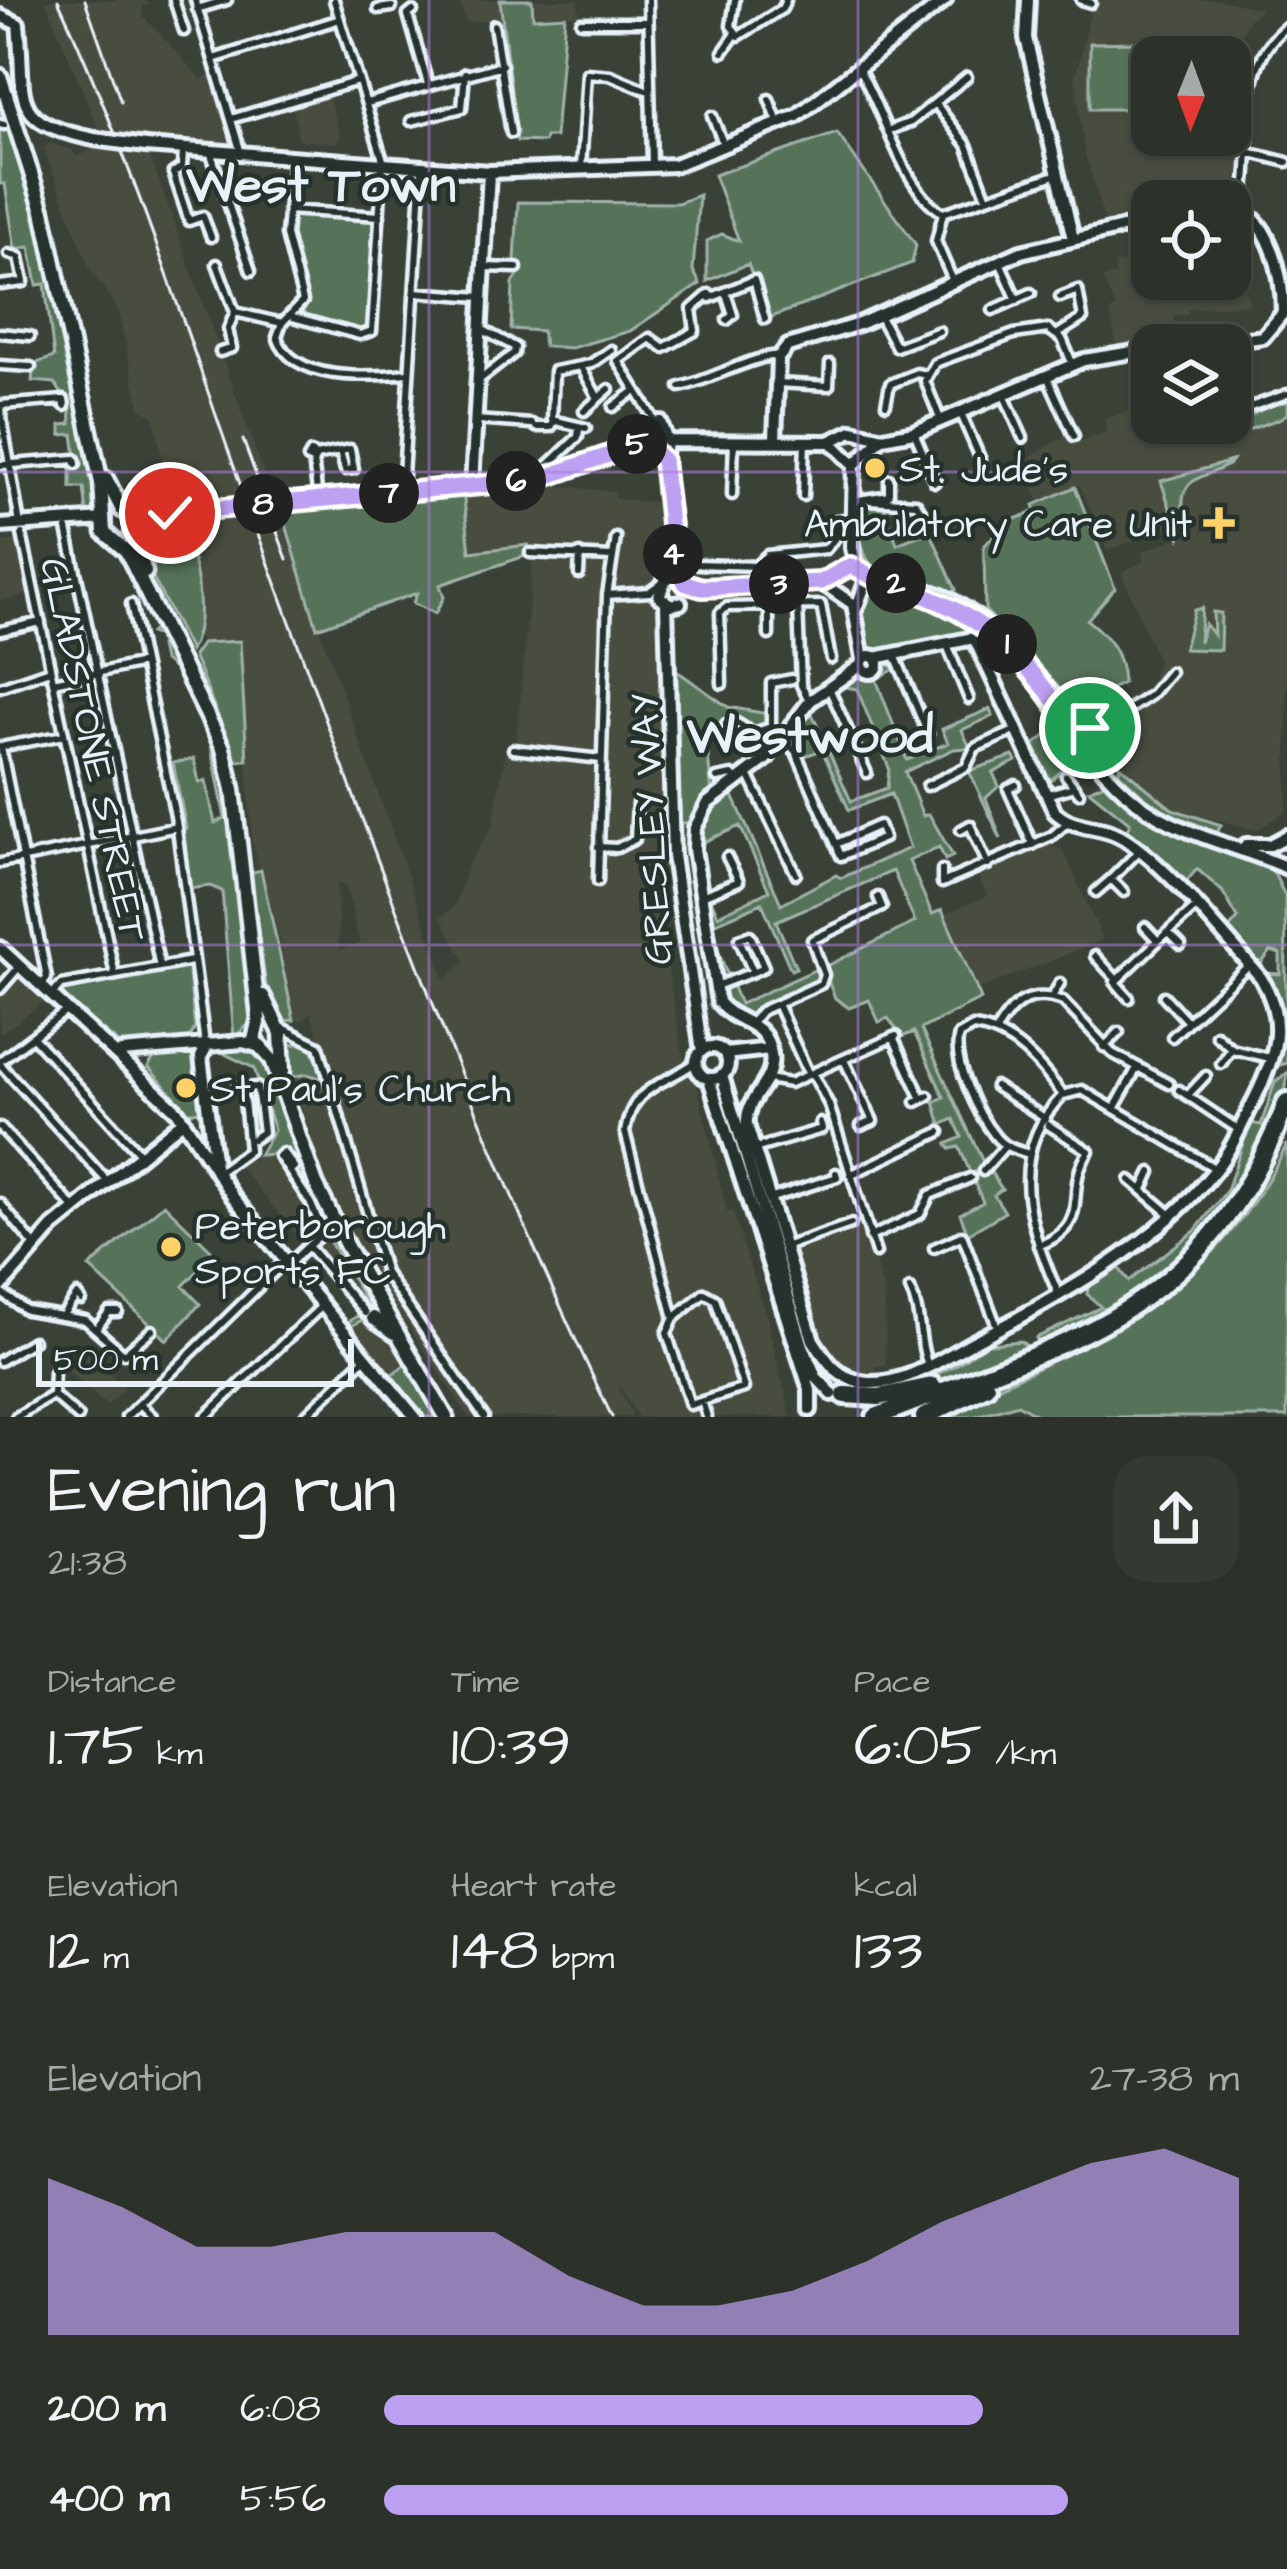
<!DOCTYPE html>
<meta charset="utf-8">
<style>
:root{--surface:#2c322a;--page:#343a32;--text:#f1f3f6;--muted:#a6aaa8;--line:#484d47;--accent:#bca0f2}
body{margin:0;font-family:"Architects Daughter",sans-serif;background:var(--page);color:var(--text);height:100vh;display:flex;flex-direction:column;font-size:45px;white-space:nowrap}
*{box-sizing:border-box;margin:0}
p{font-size:39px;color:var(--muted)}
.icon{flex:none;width:66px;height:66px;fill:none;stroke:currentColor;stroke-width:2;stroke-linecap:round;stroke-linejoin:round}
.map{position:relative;height:1417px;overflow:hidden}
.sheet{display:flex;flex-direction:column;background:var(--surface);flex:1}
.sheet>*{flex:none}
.needle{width:78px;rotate:181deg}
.fabs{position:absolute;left:1131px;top:36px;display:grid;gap:24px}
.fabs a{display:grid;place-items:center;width:120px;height:120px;border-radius:24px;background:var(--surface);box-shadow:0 3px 9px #0004,0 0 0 3px var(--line);font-size:60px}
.scale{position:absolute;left:36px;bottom:30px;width:318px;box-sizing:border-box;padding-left:12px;border:6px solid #e8f1f8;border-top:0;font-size:33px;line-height:42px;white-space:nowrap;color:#e8f1f8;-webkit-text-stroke:9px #26332d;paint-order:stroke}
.pin{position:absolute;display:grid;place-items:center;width:102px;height:102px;color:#fff;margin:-51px;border:6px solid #fff;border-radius:50%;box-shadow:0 3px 12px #0007}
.km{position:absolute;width:60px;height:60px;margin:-30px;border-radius:50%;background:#222;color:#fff;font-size:33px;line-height:60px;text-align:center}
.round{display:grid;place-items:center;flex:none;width:126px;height:126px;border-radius:36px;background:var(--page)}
.head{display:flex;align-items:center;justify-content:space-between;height:204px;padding:0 48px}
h1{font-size:66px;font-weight:600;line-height:90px}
.figures{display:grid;grid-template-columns:repeat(3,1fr);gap:18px;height:204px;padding:12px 48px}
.figures div{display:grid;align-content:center}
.figures b{font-size:60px;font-weight:600}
.figures small{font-size:33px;font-weight:400}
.figures p{font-size:33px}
.chart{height:336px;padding:24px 48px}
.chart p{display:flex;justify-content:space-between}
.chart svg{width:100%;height:216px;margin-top:12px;fill:var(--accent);opacity:.7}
ul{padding:0 48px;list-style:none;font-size:39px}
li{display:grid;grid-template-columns:192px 144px 1fr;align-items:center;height:90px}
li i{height:30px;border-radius:15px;background:var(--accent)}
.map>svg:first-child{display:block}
.built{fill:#484d40;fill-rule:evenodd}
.green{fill:#57735a;stroke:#a0b2a9;stroke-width:3}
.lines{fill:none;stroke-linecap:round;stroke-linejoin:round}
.street-casing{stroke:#e8f1f8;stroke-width:15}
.secondary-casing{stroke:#e8f1f8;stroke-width:20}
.primary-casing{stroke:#e8f1f8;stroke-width:21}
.highway-casing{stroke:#e8f1f8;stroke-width:26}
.street{stroke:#26332d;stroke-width:6}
.secondary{stroke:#26332d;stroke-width:10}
.primary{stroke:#26332d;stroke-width:12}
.highway{stroke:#26332d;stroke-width:16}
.rail{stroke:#e8f1f8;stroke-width:3}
.secondary-bridge-casing{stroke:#e8f1f8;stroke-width:20;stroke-linecap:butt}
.secondary-bridge{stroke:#26332d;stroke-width:10}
.route-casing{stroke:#fff;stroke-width:24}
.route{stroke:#bca0f2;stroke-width:15}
.grid{fill:none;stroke:#a77bd6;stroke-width:3;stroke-opacity:0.55}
.poi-dot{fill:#ffd166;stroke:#26332d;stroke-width:4.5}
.labels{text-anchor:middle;stroke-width:9;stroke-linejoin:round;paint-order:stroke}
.poi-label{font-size:39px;fill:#e8f1f8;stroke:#26332d;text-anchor:start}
.street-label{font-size:39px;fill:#e8f1f8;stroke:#26332d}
.district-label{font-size:51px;font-weight:bold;fill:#e8f1f8;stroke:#26332d}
</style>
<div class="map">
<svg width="1287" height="1417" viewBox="0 0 1287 1417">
<rect width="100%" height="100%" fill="#3a4238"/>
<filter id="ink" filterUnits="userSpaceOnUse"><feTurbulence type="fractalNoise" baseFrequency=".00833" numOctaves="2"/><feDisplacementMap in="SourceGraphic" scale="24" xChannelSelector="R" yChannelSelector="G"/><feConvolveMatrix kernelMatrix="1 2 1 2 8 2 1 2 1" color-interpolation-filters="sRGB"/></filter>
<g filter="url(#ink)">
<path class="built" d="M45 0H144L149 5H143L142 15 202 80 214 71 240 158 148 150 445 980 465 962 441 917 455 906 468 864 493 825 505 753 516 745 534 545 470 552 463 491 532 484 614 491V499L662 503 668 566 653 584V605L660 612V698L666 700 665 849 652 859 663 942 686 1074 695 1077 727 1212 732 1211 766 1315 791 1417H638L613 1375 633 1417H469L370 1269 323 1173 292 1077 318 1075 333 1083 311 1012 304 1020H294L280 940 252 841 240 642 202 643 198 637 189 543 167 484 154 417 140 407 117 307 91 271 44 149 49 143 72 150 76 157 105 144ZM337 885H346L360 944 339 950Z
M459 0H577L580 15 466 22Z
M1093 0H1220L1261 9 1250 18 1229 57H1152V135H1230V87L1249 88 1240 178 1192 188 1194 201H1152V218L1107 228 1085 154 1075 78Z
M328 95 341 138 336 143 299 140 293 106Z
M1230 242 1250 304 1188 309V315L1174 316 1175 344 1117 349 1110 311 1116 308 1102 279 1116 275 1114 264 1152 254V279H1230Z
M1287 402V810L1257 830 1172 809 1119 765 1108 709 1150 686 1158 661 1121 572 1145 561 1141 552 1179 537 1173 528 1107 550 1080 485 1038 500 1022 461 1063 438 1075 434 1082 442 1107 431 1104 419 1140 407 1152 408V423H1204L1215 436Z
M19 540 30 594 0 601V542Z
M1047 844 1063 850 1103 940 979 989 945 914 987 896 978 875Z
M19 974 47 1000 0 1034V994Z
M279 1149 291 1152 333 1247 409 1362 391 1374 348 1322 359 1311 238 1164Z
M849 1229H864L884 1291 886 1366H875V1378L838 1365 815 1337 789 1253Z
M90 1355 125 1388 107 1406 59 1363 81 1364Z"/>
<path class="green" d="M500 0H532L533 18 565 16 555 137H545L544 142 517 141Z
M1135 42 1136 109H1090V43Z
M0 82 43 223 101 514H87L84 488H71V461L77 464 73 434 61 435V425L71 424 70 407 55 383 32 381 34 364 54 357 45 284 37 285 30 247 15 249 5 184H0Z
M837 133 916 245 912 263 769 318 748 264 707 281V241L722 234 739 241 714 175Z
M699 195 693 270 700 284 630 331 571 348 544 346 542 331 511 329 513 283 522 270 515 261 518 202 678 203Z
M291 213 368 218 375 223 367 332 303 317C305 281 288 249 291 213Z
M1287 397V414L1279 419 1223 439 1215 434Z
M1232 461C1223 473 1193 473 1185 491 1178 507 1190 521 1180 538L1161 481Z
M1075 487 1115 588 1087 620C1109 637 1122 653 1123 683L1086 701 1088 707 1081 711 985 610 984 546 1007 522 1036 511 1034 505Z
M463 491 470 552 528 545 525 556 440 585 444 597 435 614 413 603 417 593 317 628 282 512 310 504Z
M858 506 884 507 897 544 930 531 956 590 950 593C885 568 859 590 858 506Z
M181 525C196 558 209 618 190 651L150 572 159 556 152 537 160 528Z
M875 590C915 588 959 609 989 634L980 643 975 637 873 655 866 646 859 604Z
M147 602 221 751 234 818 236 887 252 1021 234 1038 222 891 210 886 188 889 181 830 186 828 173 763 194 759 199 782 206 781 215 823 225 818 209 735 176 671 163 660 158 637 150 633 154 629 142 605Z
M1202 608 1199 642 1205 624 1214 636 1213 612 1221 613 1220 650 1184 649 1194 610Z
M240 641 247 760 237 761 193 656 202 643Z
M885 662 895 669 876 679 907 760 948 743 942 729 990 709 993 716 962 730 970 748 954 749 905 772 923 816 929 814 953 856 945 860 939 847 909 861 932 914 942 910 981 999 921 1029 985 1166 976 1171H990L1002 1189 994 1195 1005 1212 968 1234 960 1214 983 1202 959 1147 950 1149 947 1144 962 1137 954 1119 941 1125 934 1102 944 1097 914 1032 902 1037 888 1018 879 1022 869 1000 849 1008 835 998 823 968 915 922 893 871 776 921 796 968 791 970 762 903 709 926 729 979 724 981 715 977 704 899 710 897 718 915 769 891 740 826 696 845 709 806 731 791 781 904 836 875 841 878 910 848 891 794 849 810 822 750 802 757 789 741 809 707 851 801 887 788 889 768 857 689 840 686Z
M677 671 728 707 768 714V723L755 731 746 726 706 737 712 794 693 823H678Z
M1057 728 1079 756 1046 784 1029 748Z
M1013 756 1016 761 993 773 999 786 986 798 1001 839 969 771Z
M1119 765 1172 809 1221 825 1217 833 1153 806 1119 773Z
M1108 781 1154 821 1271 867 1285 896 1287 1063 1280 1065 1279 1059V995L1265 973 1280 974V954L1271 951 1257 969 1224 935 1238 918 1222 891 1197 869 1180 889 1125 835 1130 823 1089 790Z
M261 870 294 1020 278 1021 270 1011 249 873Z
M188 965 195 1028 187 1043 127 1050 61 996 63 989Z
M817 969 819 981 749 1017 722 1003 719 990 732 985 740 1004Z
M309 1042 327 1080 307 1074 292 1077 290 1045Z
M237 1046 257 1050 269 1062 381 1310 351 1326 348 1322 370 1308 325 1234 291 1153 259 1155 274 1130 254 1068 225 1054V1047Z
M192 1052 205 1111 188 1112 148 1067 155 1056Z
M1287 1073C1287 1138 1200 1252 1149 1291 1118 1315 1077 1331 1042 1350L1036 1338 1101 1307 1087 1294 1089 1283 1117 1266 1129 1281 1195 1231 1227 1190 1250 1123 1261 1125 1275 1082Z
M1287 1144V1417H1040L1018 1404 973 1417H932C1081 1347 1210 1304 1287 1144Z
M164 1204 215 1254 183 1286 200 1304 167 1340 89 1267Z
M1020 1341 1034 1351C971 1371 896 1404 831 1388L830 1374C838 1378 848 1385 856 1388 888 1396 962 1371 980 1345Z
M411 1360 442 1417H422L391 1375Z"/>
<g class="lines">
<g class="street-casing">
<path id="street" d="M174 0 184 31
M195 0 241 153
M648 0 652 164
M735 0 731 26 739 36 782 9 786 0
M1081 0 1091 3
M197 9 227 0
M378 9 392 7
M413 11 408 15 428 84
M581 22H646
M494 25 511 133
M723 52 735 35
M213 59 340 19
M859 70C885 111 901 188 943 213L1058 174
M769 99 778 122
M367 103 502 65
M935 103 967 145 987 198
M712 116 723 143
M231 119 358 81
M411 121 462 108 465 73
M0 124 4 125
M890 130 911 122 967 77
M183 151 182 167 173 173 189 221 203 216 211 237
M1247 152 1287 162
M211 154 251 271
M581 168 587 73 610 75 646 90
M1241 208C1258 149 1231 69 1287 26
M288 210 380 216
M943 213 936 241 953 281
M1000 262 1017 300
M217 264 235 312 228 329 232 348 220 352
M484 267 517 268
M0 285 24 282 19 257 9 254
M415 292 481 297
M726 293 733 315 727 320
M710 298 754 280 765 319
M993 310 1031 293
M235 312 282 323
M879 315 896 347 939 331
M293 317 360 335 372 331 383 160 334 0
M282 323 303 301 286 235 293 159
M282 323 277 337C293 383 368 377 409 373
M0 333 30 336
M1058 334 1083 318 1078 290 1060 297
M0 365 31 367
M581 367 598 398
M1047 376 1074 436
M1230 378 1242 410 1287 394
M478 381 514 353 515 347 483 330
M777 383 829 386 830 364
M680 387C706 382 762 352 779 356
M1004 395 1023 438
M886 404 890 384 917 373 926 375
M0 405 64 400 65 406
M0 406 20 524
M613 407 636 390
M584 411 609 389
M961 414 981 460
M475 420 532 424
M655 421 618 361 650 338 664 348 695 331 692 309 709 294
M941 421 925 381 935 363 1014 334 1048 329 1062 339 1073 365
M536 427H551L554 422
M586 428 552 420 554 371 591 364 611 350
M914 432 935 482
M311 453 316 456 314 461 308 458Z
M316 456 350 449 354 469 345 470 340 451
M313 461 318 498
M0 465 75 459 76 464
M540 473 578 437 579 428
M402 492 422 168
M732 495 734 442
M803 496 805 441
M870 500 916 503 925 517
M853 501 889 495V479
M141 509 163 500 164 484
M67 529 160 967
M22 534 115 975
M530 553 612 557
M698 564 756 566 767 555 826 549 835 538 837 520 853 518
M579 574 580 554
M607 595 649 592 660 584
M131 604 176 821 205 1044
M798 604 801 685 809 700
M769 605V635
M0 631 41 622
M947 645 969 699
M895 655 928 734
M792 679 771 683V727L796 752 836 844
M53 682 143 663
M722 684 720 613 727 607 821 605 831 659
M0 687 50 670
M829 688 867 773
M726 724 737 723 753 733 771 727
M1094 734V750
M1078 737 1114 713
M1081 741 1151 695 1170 672
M0 747 64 735
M1 747 47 978 42 985
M513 749 601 759
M748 774 796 874
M1066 776 1079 793
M717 778 732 775 738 781
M1016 785 1008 789 1033 845
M927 786 966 767 975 748 1017 730
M1049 794 1074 787
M879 825 884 838 841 856 836 844Z
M961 830 970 825 988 865
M598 847 617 848 635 839 637 803
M0 863 177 827
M942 870V883L1052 836 1068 822
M598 881 607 595 616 538
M1096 892 1111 879
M1124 892 1111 879 1139 851
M702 896 739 881 727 857
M1145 927 1158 941 1195 908
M1169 933 1181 945
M1095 956 1117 980
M716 986 753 972 739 939 750 935 764 967 753 972
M0 989 20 966
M52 994 62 985 192 961
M1164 996 1188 1022
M1052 997 1060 983
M1129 998 1115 982 1158 941
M777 1004 809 1075
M752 1022 761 1011 821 984 824 975 812 940 882 907 878 897
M281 1027 319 1046 385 1273 484 1417
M996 1031C1012 1003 1030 989 1063 1001L1112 1053 1169 1084
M1216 1035 1232 1049 1269 1058
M33 1037 140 1154
M893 1037 922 1099
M1172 1037 1249 965
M1104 1047 1119 1032
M844 1060 873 1121 861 1126
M0 1061 65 1012
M0 1064 108 1182
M1221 1064 1232 1048
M813 1074 829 1105 876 1253
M768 1079 790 1083 896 1036
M995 1086 1046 1119
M1179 1090 1239 1130
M208 1091 257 1087 263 1132 253 1139
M1188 1095 1206 1076
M916 1102 928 1096
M1114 1109 1137 1068
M0 1127 74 1208
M757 1148 822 1129 820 1123
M1029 1154C1016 1150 1003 1147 995 1136 978 1115 951 1060 959 1035L973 1027C1013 1031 1040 1064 1063 1095
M983 1171 1005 1146
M217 1173 249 1150 244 1100
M850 1175 940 1132
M1130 1180 1170 1214
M1143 1189 1151 1172
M772 1198 837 1177 836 1173
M0 1203 35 1246
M962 1235 998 1329
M870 1237 920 1214 930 1195 970 1178
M787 1246 851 1224
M1038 1246C1096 1223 1061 1192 1089 1151L1048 1125
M309 1247 365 1313
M934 1248 961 1236
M290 1263 323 1232 310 1202 279 1156 283 1153 294 1167 291 1170
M910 1289C922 1314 918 1340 928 1366
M0 1292 26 1310 85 1320 124 1354 152 1330
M704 1293 715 1299 744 1388 690 1405 667 1333 674 1318Z
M1059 1295C1029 1229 1004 1153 1063 1095L1082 1090 1216 1169
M64 1313 77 1295 81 1300
M674 1318 625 1132C632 1085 663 1086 696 1062
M96 1329 109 1312H118
M0 1361 33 1341
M53 1395 78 1417
M53 1395 54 1372
M702 1401 707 1417
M140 1404 153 1417
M16 1417 53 1395
M126 1417 284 1262
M205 1417 324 1304
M304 1417 366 1357"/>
</g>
<g class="secondary-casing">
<path id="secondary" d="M1028 0 1026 38 1073 239
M0 16 18 24C26 101 6 121 94 139
M146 146 489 172 675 165 797 116 945 0
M1205 345 1263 337 1283 313C1283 277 1271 213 1230 207
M775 440 778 358 788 346 859 324 1021 252 1152 221
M667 441 829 442 852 431 883 438 914 432 1084 360 1152 349
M666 443 663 459 681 579
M832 443 854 465 852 548 857 567
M650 449 667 441 660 422 644 425 640 437 663 459
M854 465 881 439
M472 485 489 172
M274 502 537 480 643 443
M128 513 177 512
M0 526 104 519
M846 567 860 569 867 580 856 609
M668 574 659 596 671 605 680 603
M865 574C893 585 925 586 952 601 1034 647 1064 744 1137 802 1180 836 1238 845 1287 868
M665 579 677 577 702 588 821 582 836 576
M821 582 853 604 863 659
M666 603 673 856 702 1051
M862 664a8 8 0 1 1 16 0a8 8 0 1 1-16 0Z
M861 665 810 701 766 759 708 803 695 828 694 849 718 1002C737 1026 765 1018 771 1054 776 1084 744 1096 747 1125L813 1340C827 1362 840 1381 868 1383 907 1385 944 1357 977 1340 1060 1296 1156 1245 1215 1170 1232 1149 1243 1122 1255 1098 1276 1056 1287 1021 1261 978 1227 939 1166 864 1123 838 1101 824 1075 831 1055 812L974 638 875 658
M1246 845H1270L1287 836
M0 948 177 1111 233 1197 415 1417
M207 1046 201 1057 215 1166
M696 1063a16 16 0 1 1 32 0a16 16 0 1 1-32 0Z
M121 1052 243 1042 257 1046
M725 1054 770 1049
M722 1076 803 1346 816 1377 832 1394
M709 1079 810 1390V1410
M0 1288 53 1227 184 1120"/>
</g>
<g class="primary-casing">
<path id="primary" d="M0 76 43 211 101 483 104 532 126 551 223 748 233 789 259 1018 254 1040 272 1060 316 1184 346 1245 446 1417
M106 479 122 510
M132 533 145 572
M263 996 281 1033 283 1071
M373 1318 395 1333"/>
</g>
<g class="highway-casing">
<path id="highway" d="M845 1395 879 1397 932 1386
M876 1417C1070 1339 1202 1320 1287 1102
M924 1417 986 1386"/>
</g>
<use href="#street" class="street"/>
<use href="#secondary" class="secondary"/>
<use href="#primary" class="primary"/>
<use href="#highway" class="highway"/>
<path class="rail" d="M58 0C132 159 184 327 243 492 355 804 468 1118 612 1417
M85 0 121 102
M243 440 287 559"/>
<g class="secondary-bridge-casing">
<path id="secondary-bridge" d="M94 139 146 146
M177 512 274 502"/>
</g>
<use href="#secondary-bridge" class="secondary-bridge"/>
</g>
</g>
<g class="lines" filter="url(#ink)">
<g class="route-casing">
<path id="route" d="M170 513 537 480 643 443 663 460 674 560 685 583 702 588 821 582 850 566C862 569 870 578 883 582 989 612 1015 652 1082 734L1090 728"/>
</g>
<use href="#route" class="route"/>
</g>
<path class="grid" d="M429 0V1417M858 0V1417M0 472H1287M0 945H1287"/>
<g class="poi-dot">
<circle cx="875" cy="468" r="12"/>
<path d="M1213 505h12v12h12v12h-12v12h-12v-12h-12v-12h12z"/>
<circle cx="186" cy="1088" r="12"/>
<circle cx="171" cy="1247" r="12"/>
</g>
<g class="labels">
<g class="poi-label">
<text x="899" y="482">St. Jude's</text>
<text x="1192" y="537" text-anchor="end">Ambulatory Care Unit</text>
<text x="210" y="1102">St Paul's Church</text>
<text x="195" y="1239">Peterborough<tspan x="195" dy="45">Sports FC</tspan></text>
</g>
<g class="street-label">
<text transform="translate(95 749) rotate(78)" y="14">GLADSTONE STREET</text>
<text transform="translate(650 829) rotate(-93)" y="14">GRESLEY WAY</text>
</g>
<g class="district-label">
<text x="321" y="201">West Town</text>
<text x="810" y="752">Westwood</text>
</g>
</g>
</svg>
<div class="fabs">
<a><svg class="needle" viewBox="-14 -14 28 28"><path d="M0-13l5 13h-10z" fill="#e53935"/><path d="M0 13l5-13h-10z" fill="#a6aaa8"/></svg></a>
<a><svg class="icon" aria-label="locate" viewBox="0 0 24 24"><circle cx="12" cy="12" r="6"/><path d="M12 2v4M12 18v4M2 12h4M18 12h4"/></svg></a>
<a><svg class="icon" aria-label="layers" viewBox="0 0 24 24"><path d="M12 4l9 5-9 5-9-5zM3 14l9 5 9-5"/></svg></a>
</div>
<div class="scale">500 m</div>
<div class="pin" style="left:1090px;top:728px;background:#1e9e55"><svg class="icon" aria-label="arrive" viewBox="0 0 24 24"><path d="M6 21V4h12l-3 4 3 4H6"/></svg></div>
<div class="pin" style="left:170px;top:513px;background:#d93025"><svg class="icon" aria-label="check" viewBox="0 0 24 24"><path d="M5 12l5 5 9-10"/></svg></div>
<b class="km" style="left:1007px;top:644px">1</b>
<b class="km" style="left:896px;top:583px">2</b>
<b class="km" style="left:779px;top:584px">3</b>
<b class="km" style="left:673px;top:554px">4</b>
<b class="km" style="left:637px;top:444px">5</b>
<b class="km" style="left:516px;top:481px">6</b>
<b class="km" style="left:389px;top:493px">7</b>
<b class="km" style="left:263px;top:504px">8</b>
</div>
<section class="sheet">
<div class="head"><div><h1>Evening run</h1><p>21:38</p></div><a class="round"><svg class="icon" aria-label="share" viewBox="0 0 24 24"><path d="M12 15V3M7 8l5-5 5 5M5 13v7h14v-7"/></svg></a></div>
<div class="figures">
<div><p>Distance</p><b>1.75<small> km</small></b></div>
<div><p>Time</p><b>10:39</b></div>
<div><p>Pace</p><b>6:05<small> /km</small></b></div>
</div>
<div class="figures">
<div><p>Elevation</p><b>12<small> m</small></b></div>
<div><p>Heart rate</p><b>148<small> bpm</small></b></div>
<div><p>kcal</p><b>133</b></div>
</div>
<div class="chart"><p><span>Elevation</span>27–38 m</p>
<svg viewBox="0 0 160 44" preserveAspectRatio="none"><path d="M0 44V12L10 18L20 26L30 26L40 23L50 23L60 23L70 32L80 38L90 38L100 35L110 29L120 21L130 15L140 9L150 6L160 12V44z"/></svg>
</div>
<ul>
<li><b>200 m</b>6:08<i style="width:70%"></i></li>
<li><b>400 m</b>5:56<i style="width:80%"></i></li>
</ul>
</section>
